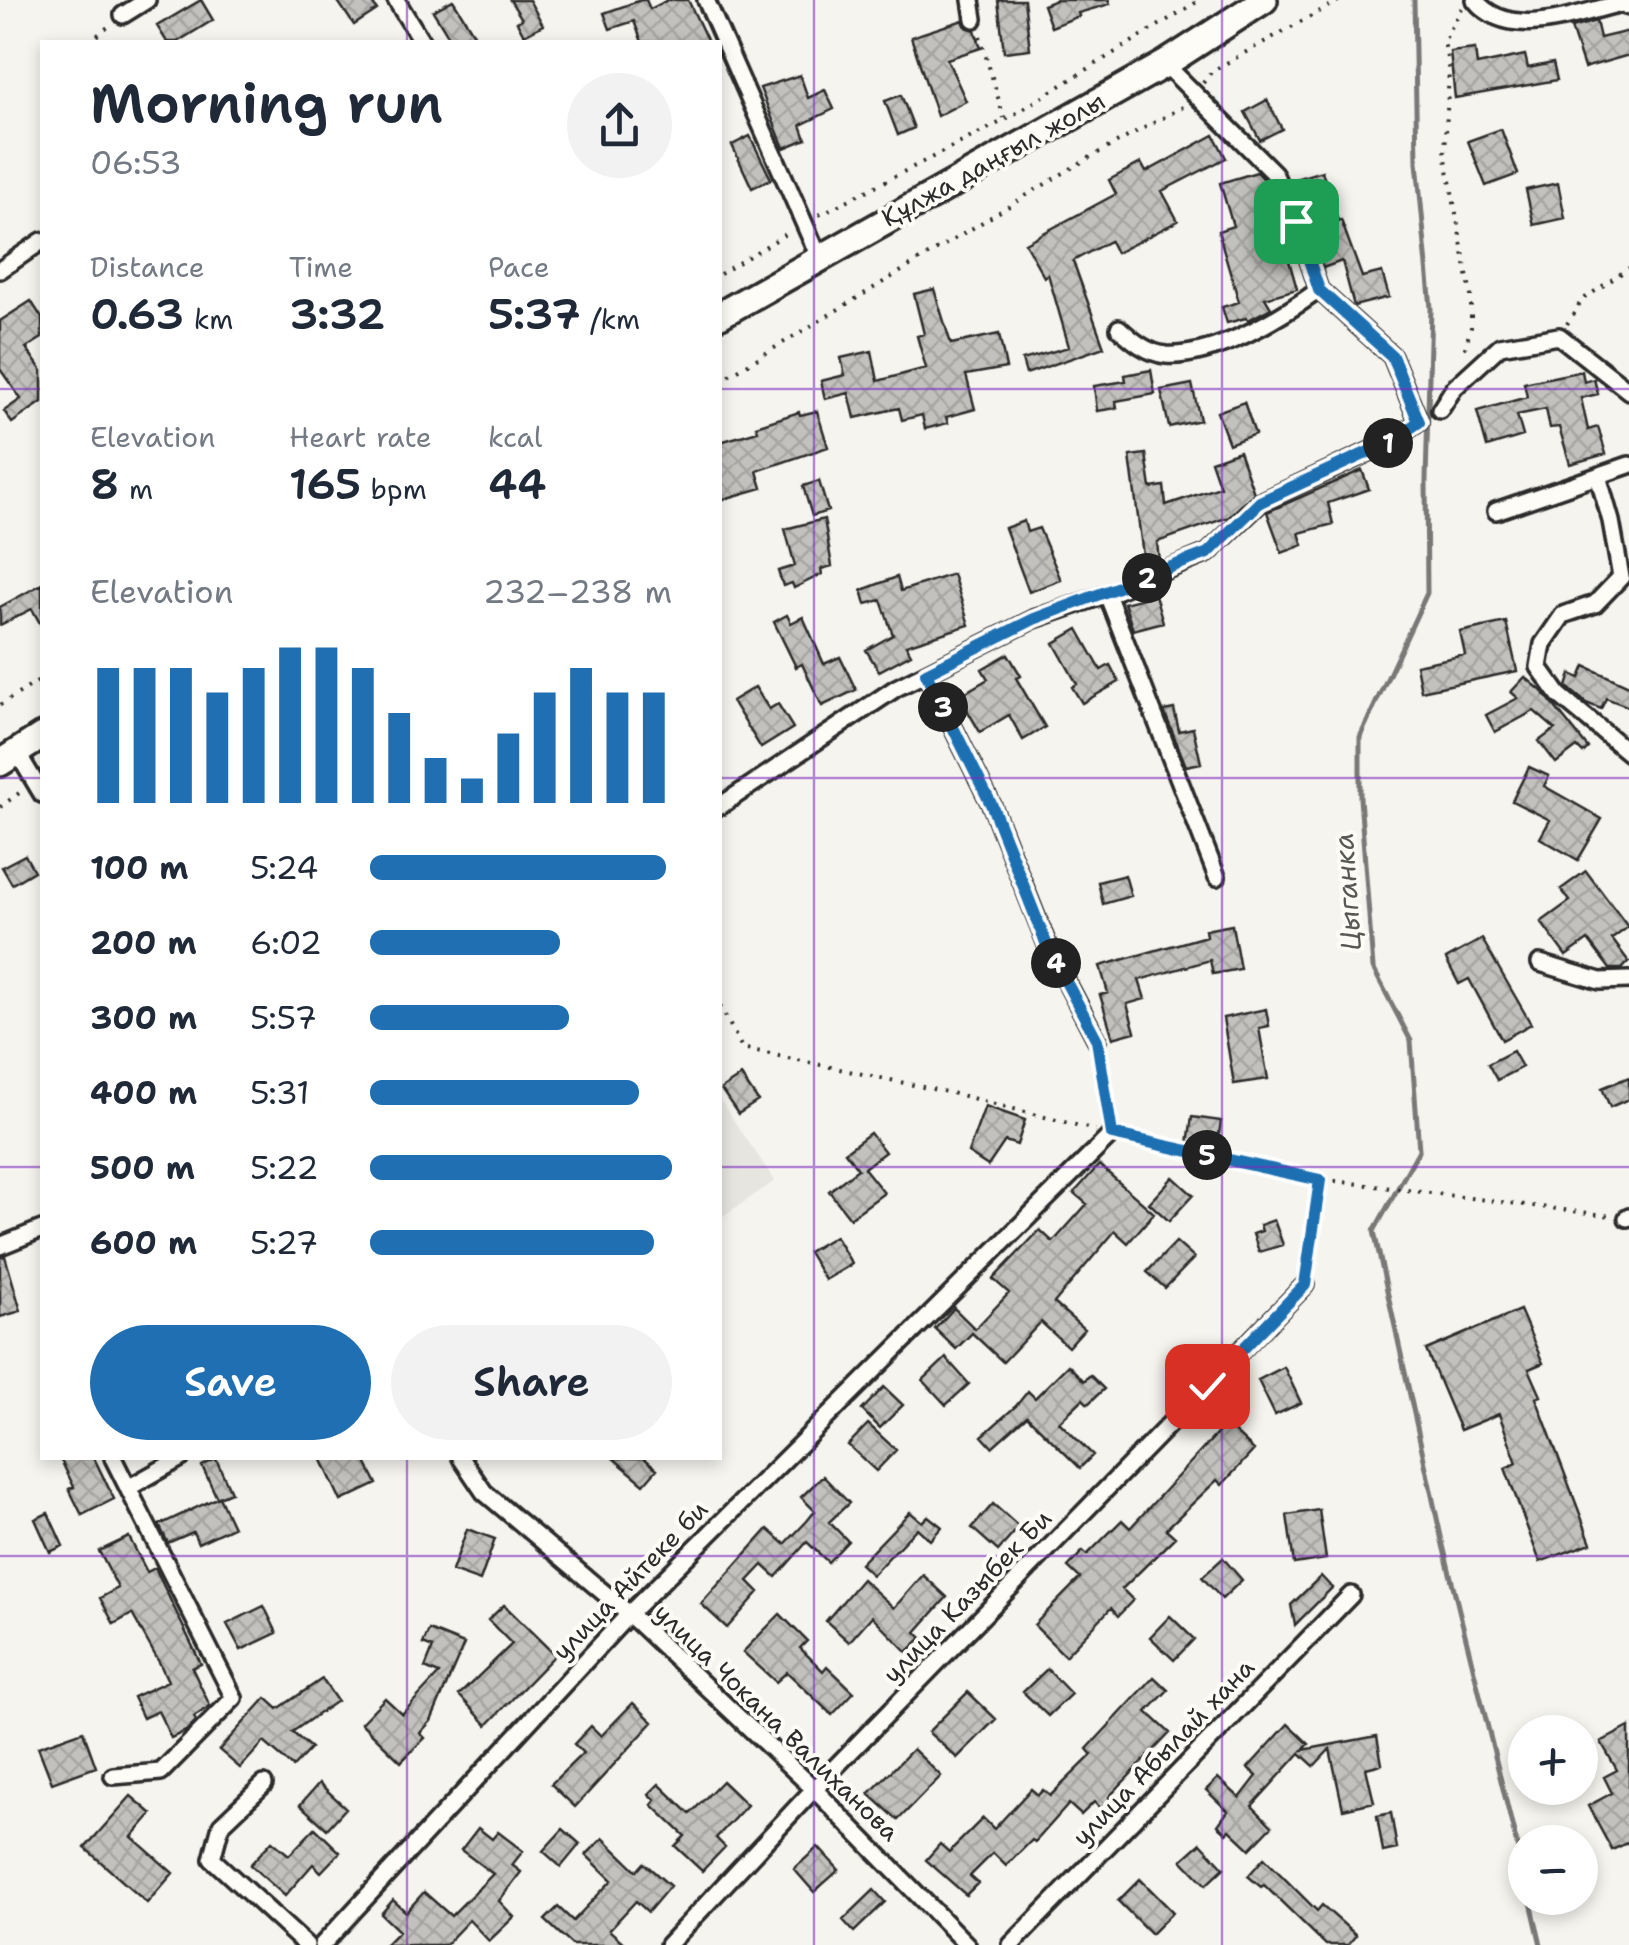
<!DOCTYPE html>
<meta charset="utf-8">
<style>
:root{--surface:#fff;--page:#f2f2f3;--text:#1f2937;--muted:#747a83;--accent:#1f6fb2}
body{margin:0;font-family:"Shantell Sans",sans-serif;background:var(--page);color:var(--text);height:100vh;display:flex;flex-direction:column;font-size:38px;white-space:nowrap}
*{box-sizing:border-box;margin:0}
p{font-size:32px;color:var(--muted)}
.icon{flex:none;width:55px;height:55px;fill:none;stroke:currentColor;stroke-width:2;stroke-linecap:round;stroke-linejoin:round}
.map{position:relative;flex:1;overflow:hidden}
.details{position:absolute;left:40px;top:40px;width:682px;height:1420px;display:flex;flex-direction:column;background:var(--surface);border-radius:0px;box-shadow:0 5px 15px #0003}
.details>*{flex:none}
.tools{position:absolute;left:1508px;top:1715px;display:grid;gap:20px}
.tools a{display:grid;place-items:center;width:90px;height:90px;border-radius:50%;background:var(--surface);box-shadow:0 5px 15px #0003;font-size:50px}
.pin{position:absolute;display:grid;place-items:center;width:85px;height:85px;color:#fff;margin:-42px;border-radius:20px;box-shadow:0 5px 15px #0006}
.km{position:absolute;width:50px;height:50px;margin:-25px;border-radius:50%;background:#222;color:#fff;font-size:28px;line-height:50px;text-align:center}
.round{display:grid;place-items:center;flex:none;width:105px;height:105px;border-radius:52px;background:var(--page)}
.overview{display:flex;align-items:center;justify-content:space-between;height:170px;padding:0 50px}
h1{font-size:55px;font-weight:600;line-height:75px}
.stats{display:grid;grid-template-columns:repeat(3,1fr);gap:15px;height:170px;padding:10px 50px}
.stats div{display:grid;align-content:center}
.stats b{font-size:42px;font-weight:600}
.stats small{font-size:28px;font-weight:400}
.stats p{font-size:28px}
.chart{height:280px;padding:20px 50px}
.chart p{display:flex;justify-content:space-between}
.chart svg{width:100%;height:180px;margin-top:10px;stroke:var(--accent);stroke-width:6}
.action{display:flex;gap:20px;margin-top:auto;padding:20px 50px}
.action a{flex:1;height:115px;border-radius:60px;background:var(--accent);color:#fff;font-size:40px;font-weight:600;line-height:115px;text-align:center}
.action a+a{background:var(--page);color:var(--text)}
ul{padding:0 50px;list-style:none;font-size:32px}
li{display:grid;grid-template-columns:160px 120px 1fr;align-items:center;height:75px}
li i{height:25px;border-radius:12px;background:var(--accent)}
.map>svg:first-child{display:block}
.built{fill:#e6e5e0}
.lines{fill:none;stroke-linecap:round;stroke-linejoin:round}
.stream{stroke:#797877;stroke-width:5}
.building{fill:url(#building-cross-hatch);stroke:#2b2b2b;stroke-width:2.5}
.street-casing{stroke:#2b2b2b;stroke-width:22}
.primary-casing{stroke:#2b2b2b;stroke-width:32}
.path{stroke:#2b2b2b;stroke-width:4;stroke-dasharray:2.5 8;stroke-linecap:butt}
.street{stroke:#fdfcf7;stroke-width:15}
.primary{stroke:#fdfcf7;stroke-width:25}
.route-casing{stroke:#fff;stroke-width:20}
.route{stroke:#1f6fb2;stroke-width:12}
.grid{fill:none;stroke:#7b2cbf;stroke-width:2.5;stroke-opacity:0.55}
.labels{text-anchor:middle;stroke-width:8;stroke-linejoin:round;paint-order:stroke}
.street-label{font-size:25px;fill:#2b2b2b;stroke:#fdfcf7}
.water-label{font-size:28px;font-style:italic;fill:#585857;stroke:#fdfcf7}
</style>
<div class="map">
<svg width="1629" height="1945" viewBox="0 0 1629 1945">
<defs>
<pattern id="building-cross-hatch" width="8" height="8" patternUnits="userSpaceOnUse" patternTransform="scale(2.5)"><rect width="8" height="8" fill="#c2c1be"/><path d="M0 0l8 8M0 8l8-8" fill="none" stroke="#a7a6a3"/></pattern>
</defs>
<rect width="100%" height="100%" fill="#f5f4ef"/>
<filter id="ink" filterUnits="userSpaceOnUse"><feTurbulence type="fractalNoise" baseFrequency=".01" numOctaves="2"/><feDisplacementMap in="SourceGraphic" scale="20" xChannelSelector="R" yChannelSelector="G"/><feConvolveMatrix kernelMatrix="1 2 1 2 8 2 1 2 1" color-interpolation-filters="sRGB"/></filter>
<g filter="url(#ink)">
<path class="built" d="M720 1100 775 1181 720 1218Z"/>
<g class="lines">
<path class="stream" d="M1414 0 1417 162 1431 308 1426 479 1427 593 1360 737V798L1373 968 1411 1041 1419 1150 1374 1231 1442 1541 1525 1878
M1530 1898 1541 1945"/>
</g>
<path class="building" d="M201 0 213 20 177 42H167L157 26Z
M337 0H370L377 10 354 25Z
M453 0 479 42H452L433 11Z
M510 0H529L543 25 524 35 517 22 522 19Z
M641 0H646L650 9 668 0H688L708 42H642L634 21 610 29 604 13Z
M998 0H1024L1030 49 1004 52Z
M1056 0H1109L1110 4 1078 13 1079 16 1051 27 1043 5Z
M963 20 966 27 975 30 981 48 947 59 966 101 937 116 911 37Z
M1596 21 1600 38 1629 31V55L1584 68 1571 28Z
M1475 49 1477 65 1525 55 1528 68 1553 63 1557 80 1455 98 1450 52Z
M800 75 808 98 825 90 834 109 801 125 806 139 784 148 760 88Z
M901 95 914 128 898 135 885 101Z
M1267 100 1282 129 1260 140 1245 112Z
M1501 129 1518 174 1486 186 1468 141Z
M1214 135 1226 158 1162 191 1178 221 1116 253 1110 241 1073 261 1104 347 1026 374 1022 360 1069 347 1048 274 1044 277 1025 243 1116 194 1109 180 1141 163 1146 172Z
M750 136 771 179 752 188 732 145Z
M1322 171 1338 221 1341 220 1362 277 1382 272 1389 297 1354 306 1342 261 1323 268 1295 191 1301 189 1298 178Z
M1257 172 1265 180 1286 225 1291 241 1284 243 1297 289 1265 298 1271 308 1248 320 1246 318 1227 323 1222 307 1239 302 1218 231 1233 226 1220 183Z
M1558 183 1565 218 1534 225 1526 190Z
M934 289 951 344 999 334 1006 368 966 375 975 409 946 417 948 423 925 429 922 415 902 420 899 408 855 418 849 393 825 399 821 381 845 375 841 358 872 351 878 381 926 368 917 336 924 334 914 294Z
M31 301 42 318V338L26 348 42 371V402L12 423 4 411 21 399 0 369V321Z
M1151 370 1155 394 1116 401 1117 408 1097 411 1094 386 1126 381 1125 375Z
M1582 371 1584 382 1594 379 1598 394 1581 398 1588 430 1598 427 1606 454 1570 464 1559 427 1550 428 1546 409 1517 415 1523 436 1487 447 1477 411 1527 397 1524 383Z
M1192 384 1200 420 1169 427 1161 390Z
M1244 402 1255 434 1229 444 1217 412Z
M817 411 828 447 757 471 762 488 720 500V442L758 431 756 426 799 412 800 415Z
M1239 451 1254 493 1229 517 1157 542 1159 561 1144 563 1130 456 1146 454 1151 488 1164 486 1166 505 1220 487 1211 461Z
M1362 470 1369 489 1328 503 1333 524 1299 533 1303 545 1282 553 1267 512Z
M819 481 828 511 812 516 803 486Z
M824 519 832 566 821 569 822 574 794 588 792 583 783 586 778 571 795 566 785 529Z
M1024 521 1027 532 1039 528 1061 580 1029 592 1005 528Z
M953 574 969 625 906 645 911 654 879 671 866 650 893 635 881 600 866 604 862 590 897 577 901 591Z
M42 584V627L32 609 0 625V607Z
M1155 595 1163 622 1133 630 1124 603Z
M787 615 791 623 803 617 824 664 840 657 856 690 822 706 802 664 796 667 774 622Z
M1506 622 1517 671 1421 691 1416 665 1465 655 1460 632Z
M1078 629 1101 670 1110 665 1119 682 1082 703 1072 687 1077 684 1054 643Z
M1008 654 1021 676 1016 678 1045 727 1023 740 1009 715 980 732 959 696 988 679 982 669Z
M1585 666 1629 686V707L1606 698 1601 709 1586 703 1567 687 1571 674 1580 678Z
M1525 677 1543 692 1588 748 1583 753 1577 747 1556 763 1539 741 1555 729 1534 711 1495 732 1486 715 1518 698 1511 692Z
M755 687 769 709 778 704 793 728 761 748 732 701Z
M1174 709 1179 731 1193 728 1201 763 1186 766 1164 711Z
M1529 767 1549 776 1544 786 1602 819 1578 860 1540 838 1550 820 1512 801Z
M25 855 34 871 12 884 2 867Z
M1586 871 1628 927 1612 939 1629 962 1622 969H1610L1588 940 1566 956 1541 922 1570 901 1561 889Z
M1125 875 1131 896 1103 904 1098 882Z
M1232 925 1240 969 1213 974 1210 960 1139 980 1145 999 1127 1004 1135 1032 1113 1038 1100 995 1108 993 1100 966 1206 936 1205 930Z
M1482 939 1531 1024 1502 1040 1469 979 1459 984 1446 959Z
M1266 1009 1269 1026 1259 1028 1268 1079 1234 1084 1223 1018Z
M1513 1051 1522 1067 1497 1080 1488 1064Z
M741 1076 758 1101 738 1114 721 1089Z
M1629 1077V1099L1610 1107 1602 1088Z
M985 1106 1025 1120 1017 1145 1005 1141 988 1166 968 1153Z
M1192 1117 1221 1121 1217 1148 1188 1143Z
M870 1133 885 1152 864 1168 884 1193 850 1218 829 1191 858 1169 845 1152Z
M1099 1165 1154 1213 1128 1243 1115 1231 1054 1303 1084 1329 1068 1347 1041 1322 1003 1362 972 1333 956 1349 935 1329 954 1308 975 1329 1009 1293 993 1279 1040 1230 1053 1242 1087 1204 1074 1193Z
M1173 1177 1193 1195 1169 1221 1149 1203Z
M1274 1220 1283 1245 1259 1252 1253 1234 1262 1231 1260 1225Z
M835 1236 852 1264 825 1280 808 1252Z
M1176 1242 1194 1258 1165 1288 1147 1272Z
M5 1256 21 1311 0 1317V1257Z
M1520 1310 1543 1363 1529 1369 1541 1396 1536 1398 1591 1543 1540 1562 1505 1468 1517 1463 1499 1414 1460 1430 1426 1350Z
M946 1358 969 1384 946 1405 923 1380Z
M1068 1365 1084 1381 1090 1375 1104 1389 1088 1404 1083 1399 1059 1422 1093 1455 1080 1468 1027 1416 992 1447 982 1436 1016 1406 1028 1391 1035 1398Z
M1284 1367 1301 1403 1275 1415 1258 1380Z
M884 1387 903 1405 880 1428 862 1410Z
M868 1424 896 1450 876 1471 848 1445Z
M1226 1424 1254 1450 1222 1485 1217 1480 1166 1529 1175 1537 1122 1589 1133 1600 1118 1616 1111 1608 1065 1656 1034 1625 1080 1578 1068 1567 1083 1551 1087 1555 1122 1520 1130 1528Z
M60 1458H94L114 1499 82 1515 69 1489 74 1487Z
M321 1458H364L377 1484 341 1501Z
M613 1458H644L657 1469 644 1484Z
M216 1459 231 1492 219 1497 233 1527 198 1543 193 1532 168 1543 159 1525 217 1498 202 1466Z
M823 1476 849 1503 829 1522 848 1541 828 1562 807 1542 776 1577 763 1565 748 1581 759 1592 727 1628 701 1604 768 1529 785 1544 807 1521 815 1511 801 1497Z
M993 1504 1019 1527 998 1551 972 1528Z
M1319 1510 1326 1559 1294 1564 1287 1515Z
M910 1512 922 1522 928 1516 942 1527 930 1540 917 1528 872 1575 860 1564Z
M48 1513 63 1546 50 1552 35 1519Z
M467 1529 495 1539 480 1581 452 1571Z
M129 1537 147 1572 155 1568 201 1664 192 1668 210 1706 194 1717 196 1721 186 1731 171 1738 158 1711 143 1718 133 1697 168 1681 160 1664 132 1614 114 1624 100 1598 118 1588 99 1551Z
M1223 1558 1242 1580 1222 1599 1202 1577Z
M923 1575 947 1597 916 1632 922 1638 907 1652 872 1616 849 1642 826 1621 862 1579 894 1608Z
M1321 1576 1332 1588 1295 1625 1291 1605Z
M504 1605 555 1655 487 1725 459 1695 512 1644 488 1620Z
M264 1606 277 1633 241 1650 227 1624Z
M780 1614 807 1641 800 1648 823 1671 827 1666 854 1692 832 1715 787 1672 776 1682 743 1652Z
M1170 1616 1194 1639 1174 1660 1150 1637Z
M429 1630 464 1644 431 1721 420 1733 425 1738 401 1762 361 1723 385 1698 402 1714 439 1674 425 1668 433 1648 423 1644Z
M1047 1669 1071 1694 1048 1716 1023 1692Z
M1154 1677 1168 1690 1147 1712 1170 1733 1109 1797 1119 1806 1108 1817 1094 1802 1081 1815 1069 1804 1035 1842 1032 1840 1006 1866 993 1853 970 1876 978 1883 966 1895 926 1860 940 1844 949 1852 983 1818 994 1829 1031 1789 1038 1795 1043 1790 1050 1796 1092 1755 1087 1749Z
M322 1679 337 1701 292 1732 311 1748 293 1767 264 1742 240 1768 219 1750 266 1698 278 1709Z
M968 1692 996 1719 957 1758 928 1732Z
M633 1703 653 1722 575 1807 551 1784 583 1753 574 1744 591 1726 601 1736Z
M1288 1724 1309 1744 1303 1750 1377 1736 1382 1764 1366 1768 1374 1802 1343 1809 1330 1749 1314 1766 1300 1753 1252 1806 1272 1826 1250 1849 1230 1830 1227 1833 1218 1825 1228 1811 1206 1790 1218 1778 1240 1798 1257 1776 1248 1768Z
M1629 1727V1842L1612 1850 1588 1806 1612 1793 1604 1777 1617 1770 1601 1742Z
M83 1731 96 1767 52 1783 38 1747Z
M913 1749 941 1776 898 1820 869 1794Z
M722 1781 747 1805 716 1838 725 1847 702 1871 675 1846 685 1836 652 1805 656 1800 649 1794 659 1784 690 1814Z
M319 1783 346 1808 327 1829 300 1805Z
M131 1796 152 1814 132 1837 173 1873 147 1903 85 1848Z
M1391 1813 1397 1849 1383 1852 1377 1816Z
M315 1828 340 1852 321 1872 313 1864 285 1896 250 1865 272 1841 289 1855Z
M478 1828 492 1839 498 1832 523 1851 512 1865 521 1872 499 1901 514 1917 489 1941 469 1920 445 1945H385L399 1931 381 1914 393 1900 406 1912 424 1892 451 1916 493 1874 461 1850Z
M563 1829 580 1844 561 1867 543 1851Z
M603 1838 637 1871 644 1863 670 1886 648 1912 636 1901 609 1930 626 1945H572L545 1920 558 1907 573 1921 612 1880 586 1855Z
M1201 1843 1224 1868 1206 1885 1182 1860Z
M818 1847 839 1870 814 1892 794 1869Z
M1264 1858 1317 1911 1322 1905 1356 1935 1348 1945H1326L1264 1885 1261 1887 1248 1876Z
M1140 1879 1173 1912 1151 1934 1118 1901Z
M874 1890 885 1902 854 1932 843 1920Z"/>
<g class="lines">
<g class="street-casing">
<path id="street" d="M396 0 422 42
M706 0 819 257
M971 0 974 19
M1475 0C1509 42 1574 14 1618 4L1629 7
M123 15 147 0
M0 270 42 241
M1119 328C1132 340 1147 353 1166 355 1215 358 1281 317 1319 290
M1440 410 1454 388 1500 346 1559 336 1629 391
M1598 476 1611 521 1621 577 1595 604 1563 615 1543 644 1539 667 1559 695 1629 753
M1496 511 1629 465
M1107 594 1208 553 1261 502 1388 443 1419 422 1392 356 1319 290 1296 221 1274 173 1165 64
M926 673 992 806 1048 947 1097 1040
M17 752 42 794
M720 806 896 688 1034 619 1107 594 1217 877
M1540 963 1600 981 1629 980
M1627 1218 1629 1217
M0 1246 42 1229
M113 1458 128 1488 181 1458
M461 1458 484 1492 629 1614 814 1789 967 1945
M113 1776 161 1772 234 1698 128 1488
M264 1784 221 1825 212 1859 306 1945
M322 1945 629 1614 1112 1134
M668 1945 814 1789 1305 1285
M1011 1945 1351 1595"/>
</g>
<g class="primary-casing">
<path id="primary" d="M720 315 1165 64 1264 0
M0 763 42 736"/>
</g>
<path class="path" d="M1462 8 1444 41 1449 70 1445 153 1471 296V327L1463 355
M980 36 1004 118
M89 42 113 23
M1203 83 1212 71 1340 0
M819 215 1005 120 1200 0
M720 274 789 232
M1567 324 1582 300 1629 268
M720 381 1085 160 1185 106
M0 705 42 679
M0 807 22 791
M720 1006 742 1048 960 1095 1095 1130
M1099 1055 1110 1119
M1129 1138 1320 1179 1612 1216
M1307 1269 1320 1179"/>
<use href="#street" class="street"/>
<use href="#primary" class="primary"/>
</g>
</g>
<g class="lines" filter="url(#ink)">
<g class="route-casing">
<path id="route" d="M1207 1386 1305 1285 1320 1180 1112 1134 1097 1040 1048 948 992 806 926 673 1034 619 1208 553 1260 502 1388 443 1419 422 1392 356 1319 290 1296 221"/>
</g>
<use href="#route" class="route"/>
</g>
<path class="grid" d="M407 0V42M814 0V1945M1222 0V1945M0 389H42M720 389H1629M0 778H42M720 778H1629M0 1167H42M720 1167H1629M407 1458V1945M0 1556H1629"/>
<g class="labels">
<g class="street-label">
<text transform="translate(993 159) rotate(-29)" y="9">Құлжа даңғыл жолы</text>
<text transform="translate(630 1580) rotate(-46)" y="9">улица Айтеке би</text>
<text transform="translate(967 1596) rotate(-46)" y="9">улица Казыбек Би</text>
<text transform="translate(777 1722) rotate(44)" y="9">улица Чокана Валиханова</text>
<text transform="translate(1163 1752) rotate(-46)" y="9">улица Абылай хана</text>
</g>
<g class="water-label">
<text transform="translate(1347 892) rotate(-94)" y="10">Цыганка</text>
</g>
</g>
</svg>
<div class="tools">
<a>+</a>
<a>−</a>
</div>
<div class="pin" style="left:1296px;top:221px;background:#1e9e55"><svg class="icon" aria-label="arrive" viewBox="0 0 24 24"><path d="M6 21V4h12l-3 4 3 4H6"/></svg></div>
<div class="pin" style="left:1207px;top:1386px;background:#d93025"><svg class="icon" aria-label="check" viewBox="0 0 24 24"><path d="M5 12l5 5 9-10"/></svg></div>
<b class="km" style="left:1388px;top:443px">1</b>
<b class="km" style="left:1147px;top:578px">2</b>
<b class="km" style="left:943px;top:707px">3</b>
<b class="km" style="left:1056px;top:963px">4</b>
<b class="km" style="left:1207px;top:1155px">5</b>
<section class="details">
<div class="overview"><div><h1>Morning run</h1><p>06:53</p></div><a class="round"><svg class="icon" aria-label="share" viewBox="0 0 24 24"><path d="M12 15V3M7 8l5-5 5 5M5 13v7h14v-7"/></svg></a></div>
<div class="stats">
<div><p>Distance</p><b>0.63<small> km</small></b></div>
<div><p>Time</p><b>3:32</b></div>
<div><p>Pace</p><b>5:37<small> /km</small></b></div>
</div>
<div class="stats">
<div><p>Elevation</p><b>8<small> m</small></b></div>
<div><p>Heart rate</p><b>165<small> bpm</small></b></div>
<div><p>kcal</p><b>44</b></div>
</div>
<div class="chart"><p><span>Elevation</span>232–238 m</p>
<svg viewBox="0 0 160 44" preserveAspectRatio="none"><path d="M5 44V11M15 44V11M25 44V11M35 44V17M45 44V11M55 44V6M65 44V6M75 44V11M85 44V22M95 44V33M105 44V38M115 44V27M125 44V17M135 44V11M145 44V17M155 44V17"/></svg>
</div>
<ul>
<li><b>100 m</b>5:24<i style="width:98%"></i></li>
<li><b>200 m</b>6:02<i style="width:63%"></i></li>
<li><b>300 m</b>5:57<i style="width:66%"></i></li>
<li><b>400 m</b>5:31<i style="width:89%"></i></li>
<li><b>500 m</b>5:22<i style="width:100%"></i></li>
<li><b>600 m</b>5:27<i style="width:94%"></i></li>
</ul>
<div class="action"><a>Save</a><a>Share</a></div>
</section>
</div>
